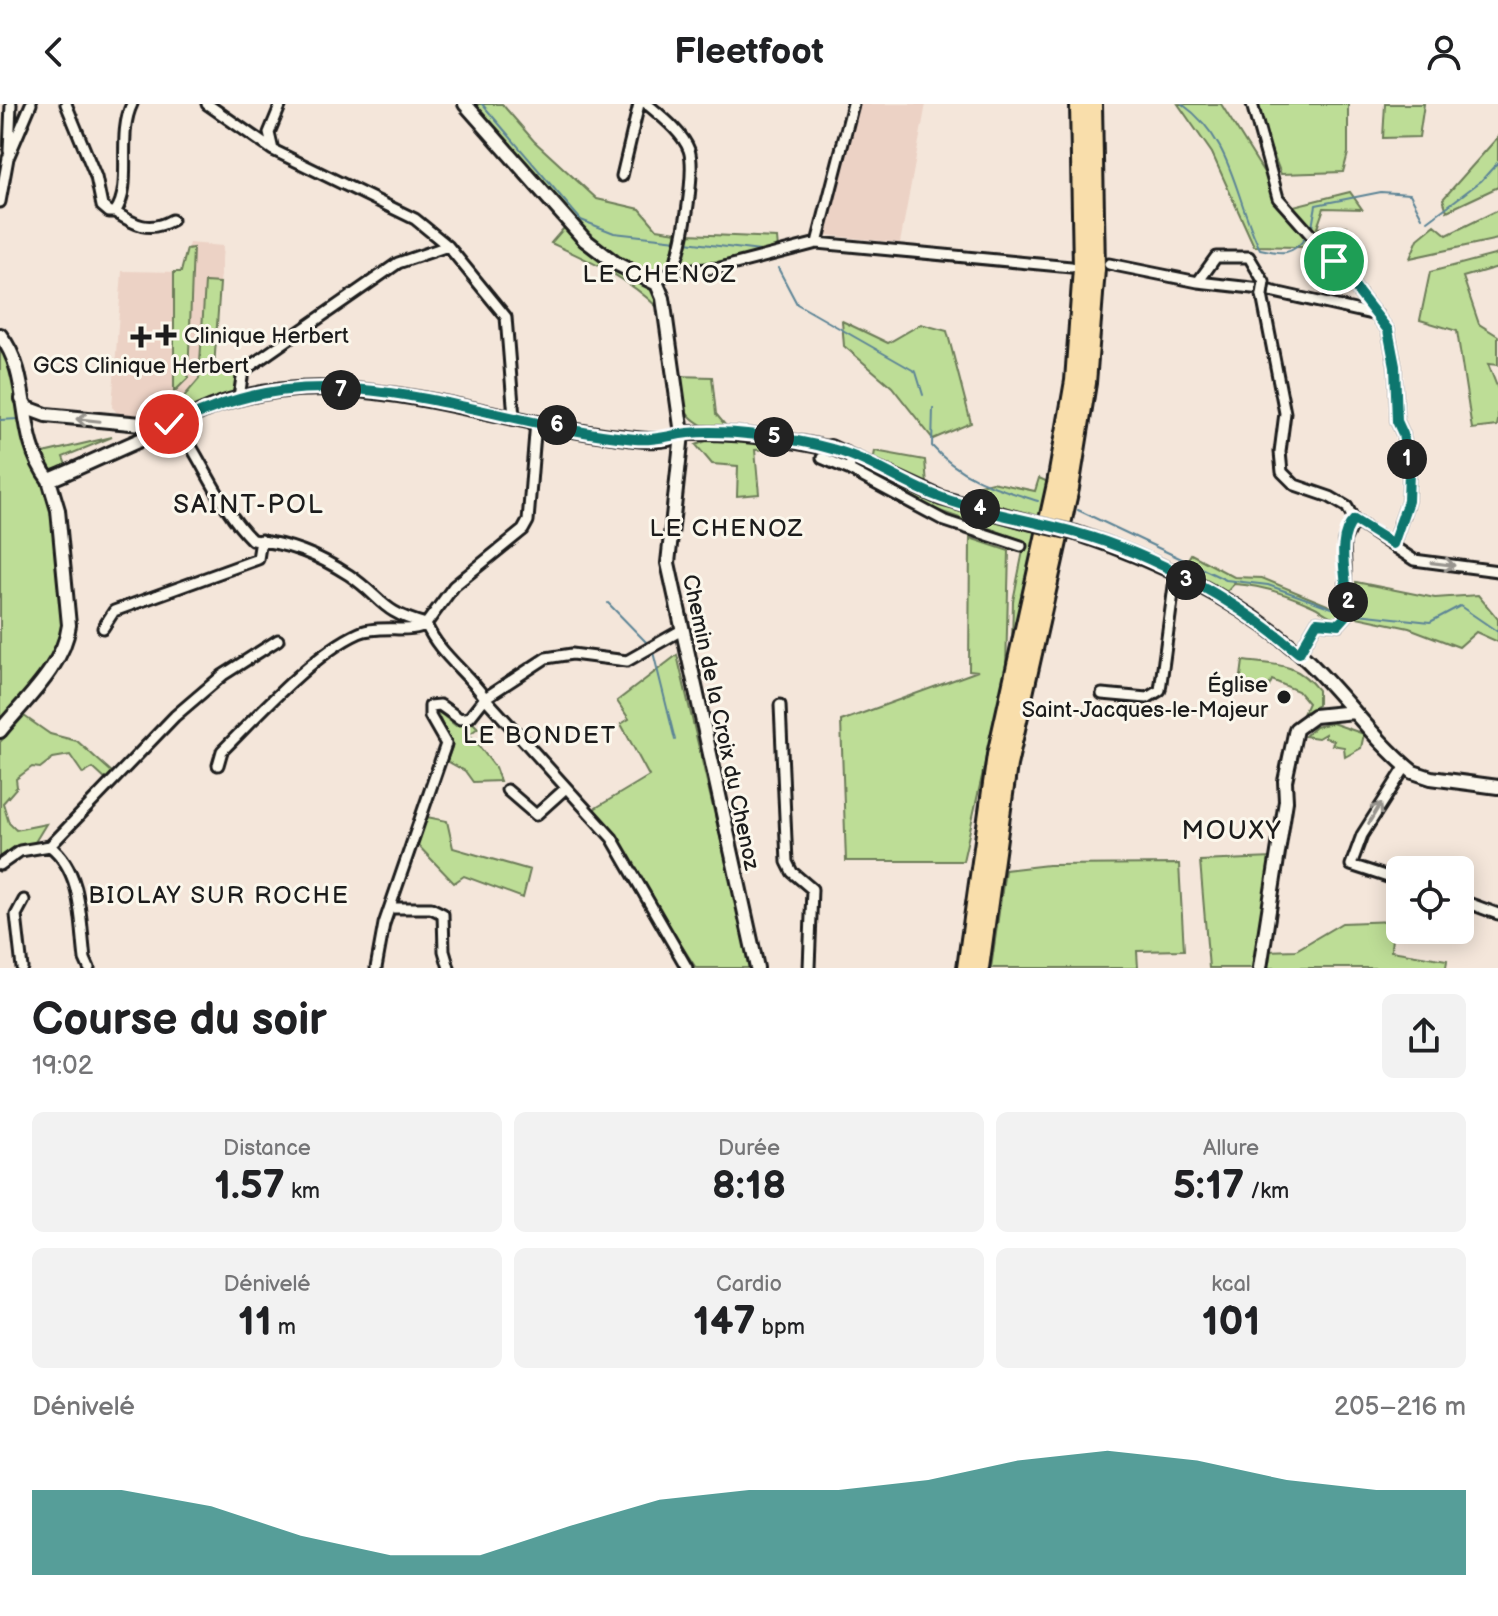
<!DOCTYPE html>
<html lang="fr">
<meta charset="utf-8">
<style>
:root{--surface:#fff;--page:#f2f2f2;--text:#202124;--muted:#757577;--accent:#0f766e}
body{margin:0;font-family:"Balsamiq Sans",sans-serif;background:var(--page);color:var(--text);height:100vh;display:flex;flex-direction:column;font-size:30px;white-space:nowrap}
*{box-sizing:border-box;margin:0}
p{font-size:26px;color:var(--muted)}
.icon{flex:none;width:44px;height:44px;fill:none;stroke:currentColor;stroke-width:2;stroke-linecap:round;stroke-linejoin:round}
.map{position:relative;height:864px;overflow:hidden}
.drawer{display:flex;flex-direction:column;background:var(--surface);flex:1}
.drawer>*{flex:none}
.fabs{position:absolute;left:1386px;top:752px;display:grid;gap:16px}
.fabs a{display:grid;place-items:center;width:88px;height:88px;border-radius:12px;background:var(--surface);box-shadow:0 4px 20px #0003;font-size:40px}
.pin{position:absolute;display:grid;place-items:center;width:68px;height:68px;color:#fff;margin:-34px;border:4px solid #fff;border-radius:50%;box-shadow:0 2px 8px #0007}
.km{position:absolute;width:40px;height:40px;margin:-20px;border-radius:50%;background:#222;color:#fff;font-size:22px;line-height:40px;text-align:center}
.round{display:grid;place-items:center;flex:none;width:84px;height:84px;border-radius:12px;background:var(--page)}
.head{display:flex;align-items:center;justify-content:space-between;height:136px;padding:0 32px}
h1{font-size:44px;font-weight:800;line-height:60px}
.metrics{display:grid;grid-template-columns:repeat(3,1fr);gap:12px;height:136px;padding:8px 32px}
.metrics div{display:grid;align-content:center;border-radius:12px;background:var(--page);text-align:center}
.metrics b{font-size:40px;font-weight:800}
.metrics small{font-size:22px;font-weight:400}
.metrics p{font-size:22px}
.chart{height:224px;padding:16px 32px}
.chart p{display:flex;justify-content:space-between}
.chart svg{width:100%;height:144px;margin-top:8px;fill:var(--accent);opacity:.7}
header{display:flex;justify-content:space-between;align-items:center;height:104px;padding:0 32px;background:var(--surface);font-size:36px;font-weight:800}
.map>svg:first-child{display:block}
.built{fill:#ecd2c5}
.green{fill:#bddd96;stroke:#6c7c59;stroke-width:2}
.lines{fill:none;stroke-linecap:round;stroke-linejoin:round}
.stream{stroke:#5c8496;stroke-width:2}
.street-casing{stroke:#1c1c1c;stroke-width:15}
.secondary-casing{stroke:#1c1c1c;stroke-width:18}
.highway-casing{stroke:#1c1c1c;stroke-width:22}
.street{stroke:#fbf7ec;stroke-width:9}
.secondary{stroke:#fbf7ec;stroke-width:12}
.highway{stroke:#f9deab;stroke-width:16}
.street-bridge-casing{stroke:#1c1c1c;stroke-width:15;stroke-linecap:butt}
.secondary-bridge-casing{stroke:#1c1c1c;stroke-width:18;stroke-linecap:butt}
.street-bridge{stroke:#fbf7ec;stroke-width:9}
.secondary-bridge{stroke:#fbf7ec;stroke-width:12}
.oneway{stroke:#97948e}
.route-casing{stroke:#fff;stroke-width:16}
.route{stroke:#0f766e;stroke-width:10}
.poi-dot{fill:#1c1c1c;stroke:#fbf7ec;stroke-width:3}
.labels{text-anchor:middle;stroke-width:6;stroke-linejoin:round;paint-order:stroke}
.poi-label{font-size:22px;fill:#1c1c1c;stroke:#fbf7ec;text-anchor:start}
.street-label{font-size:22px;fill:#1c1c1c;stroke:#fbf7ec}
.neighbourhood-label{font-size:24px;letter-spacing:2px;fill:#1c1c1c;stroke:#fbf7ec}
.quarter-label{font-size:26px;letter-spacing:2px;fill:#1c1c1c;stroke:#fbf7ec}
</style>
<header><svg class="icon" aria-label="back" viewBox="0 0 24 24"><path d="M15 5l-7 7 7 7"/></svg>Fleetfoot<svg class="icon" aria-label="person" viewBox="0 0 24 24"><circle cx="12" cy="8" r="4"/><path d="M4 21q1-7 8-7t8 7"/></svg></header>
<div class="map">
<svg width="1498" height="864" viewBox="0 0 1498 864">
<rect width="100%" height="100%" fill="#f4e6da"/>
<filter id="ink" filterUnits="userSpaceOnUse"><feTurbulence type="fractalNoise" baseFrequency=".0125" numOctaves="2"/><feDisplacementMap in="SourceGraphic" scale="16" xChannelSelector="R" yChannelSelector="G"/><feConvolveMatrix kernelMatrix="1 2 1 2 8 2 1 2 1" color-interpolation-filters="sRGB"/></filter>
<g filter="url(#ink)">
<path class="built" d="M848 0H926L900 139 816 130Z
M189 139 223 142 213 270 217 295 166 316 122 314 112 303 122 167 181 168Z"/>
<path class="green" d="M470 0H502L534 37 597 95 640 105 657 125 677 128 668 164 653 171C592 159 512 47 470 0Z
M1178 0H1221L1268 75 1272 95 1282 105 1350 88 1362 105 1324 104 1317 124 1347 122 1344 144 1254 142 1212 49Z
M1253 0H1348V49L1343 68 1281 70Z
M1385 0H1424L1419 33 1383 34Z
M1498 33V83L1447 107 1443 95Z
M1498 106V135L1410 154 1418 135 1435 121 1447 131Z
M564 124 605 157 653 186 661 199 658 204C627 173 590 157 551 139Z
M688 130 777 134 778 145 736 157 678 163Z
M193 144 188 274 174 288V168H181L187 145Z
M1498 150V163L1463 173 1479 220 1498 232V261L1488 260 1498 285V317L1497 322 1472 325 1457 227 1420 216 1430 168Z
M205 178 220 179 214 264 235 262 238 270 232 291 187 307 182 305 181 296 199 275Z
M842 217 888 239 921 220 947 227 971 319 933 335 892 283 844 242Z
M0 237 11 257 52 392 64 526 50 558 0 622Z
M677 272 712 273 716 310 735 333 790 337 789 344 755 346 759 390 737 392 738 362 712 360 696 341 716 333 717 329C682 313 684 307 677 272Z
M112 333 63 353 68 366H51L39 350Z
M875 347 925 356 927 381 873 358Z
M1039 374 1048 378 1039 412 972 395 975 382 992 378 1035 387Z
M888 377 958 407 1039 429 1012 540 1013 497 1025 437 934 405 887 380Z
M970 434 1009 447 1006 565 963 757H846L841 617 978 567 969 566Z
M1191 450 1234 473 1262 474 1342 507 1340 513C1328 515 1323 506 1313 502 1289 491 1260 481 1234 480L1224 491 1183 463Z
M1356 478 1435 494 1478 491 1498 515V538L1476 528 1459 543 1409 524 1352 512Z
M677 551 751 864H696L594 705 649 672 621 620 629 615 617 597Z
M1243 557C1276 561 1296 558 1318 586V601L1303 610 1308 599 1298 587 1272 576 1266 589 1240 580Z
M436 606 456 622 472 618 478 624 467 632 472 633 495 663 500 677 473 678 465 667 447 657 452 643Z
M24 612 50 630 77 637 114 670 108 678 93 664 83 670 70 651 53 654 40 664 32 663 16 675 17 683 3 699 9 719 16 726 46 720 35 738 0 754V638Z
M1332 619 1364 630 1361 644 1345 653 1344 643 1332 641 1334 636 1325 634V630L1318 634 1305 632 1315 623Z
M427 713 447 717 453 744 530 766 523 794 464 772 454 779 413 736Z
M1273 754 1266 847 1296 846 1342 819 1393 817 1391 847 1447 856 1446 864H1209L1200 757Z
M1179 760 1184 846 1137 847 1138 864H991L1005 766 1048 761Z"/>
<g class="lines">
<path class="stream" d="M482 0 581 116 614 129 677 136
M1182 0C1234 37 1234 93 1260 145 1282 150 1292 152 1306 133
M1428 117 1481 77 1498 58
M1312 123 1316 101 1381 88 1410 90 1422 113
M686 138 760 147
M778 164 797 200 916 268 923 291
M933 304 932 342C961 375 997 384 1038 397
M0 316 19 315
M1078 406 1226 476 1268 481 1343 508
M608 499 648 540
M1349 509 1430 518 1460 502 1498 528
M653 548 675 636"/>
<g class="street-casing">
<path id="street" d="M66 0 96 73 102 102 109 108H115C134 83 116 32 132 0
M207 0 273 46 415 115 448 142 506 213 514 313
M647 0C661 12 683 29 689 46 696 65 683 146 673 164 669 172 660 174 652 177
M1252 0 1278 94 1334 157 1388 226 1395 262 1397 317 1403 330 1409 367 1408 397 1393 440
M273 46 269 29 281 0
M9 47 11 0
M622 72 639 0
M0 98 8 54 31 0
M115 108C135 121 149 129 172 116
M817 139 853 0
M1109 160 1198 178 1216 153H1249L1264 178
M670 168 720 164 817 139 1071 163
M1198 178 1261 185 1377 211
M1262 191 1285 309 1280 348 1282 368 1295 381 1330 393 1347 403 1354 416 1414 456 1498 467
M239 293 243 267 398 159 448 142
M178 322C203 357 221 406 252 436 289 439 318 451 349 471 383 494 380 508 426 520L454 482 523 426 528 417 536 317
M822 354 848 365 850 361
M848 365 945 417 1021 442
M103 524 114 507 258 455 261 436
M680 527 627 557 572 550 546 554 485 594 612 734 687 864
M1299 549 1317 518 1339 520 1347 511 1344 437 1354 416
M1102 590 1147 594 1160 586 1174 482 1181 466
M780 601 787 758 792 768 812 785 809 864
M218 661 222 647C258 611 314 549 359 529 379 520 412 530 426 520 439 550 466 567 485 594L470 613 460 615 440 601 430 602V612L446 640 384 820 376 864
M507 686 536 711 566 684
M50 742 175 612 223 571 278 536
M0 761 20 747 50 742C83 768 80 816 85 855L89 864
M1400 777 1351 761 1362 731 1406 662
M1460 796 1498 810
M390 804H431L443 810 444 847 449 864
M22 864 16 811 24 796"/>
</g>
<g class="secondary-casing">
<path id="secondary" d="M465 0 585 136 615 159 657 180 663 194 682 330 668 459 757 864
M0 231C34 274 14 330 49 376 72 368 165 322 176 323L180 314 171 312 169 318 152 330
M22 295 27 304 46 311 162 322
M181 318C314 241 480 318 620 333 635 335 653 338 668 335 676 333 683 329 691 329 740 328 789 335 836 346
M830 343 941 394 1032 419
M1076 429C1154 455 1235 494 1298 548 1339 584 1370 633 1413 668L1431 674 1498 683
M0 627C25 596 64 562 69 521L58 406 49 376
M1260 864 1286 697 1285 677 1296 625 1314 612 1354 608"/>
</g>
<g class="highway-casing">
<path id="highway" d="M966 864 996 651 1056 380 1074 277 1082 164 1079 0
M980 864 1008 661 1070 384 1087 279 1096 165 1093 0"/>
</g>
<use href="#street" class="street"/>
<use href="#secondary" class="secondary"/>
<use href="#highway" class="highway"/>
<g class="street-bridge-casing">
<path id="street-bridge" d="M1262 191 1264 178"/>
</g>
<g class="secondary-bridge-casing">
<path id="secondary-bridge" d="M1032 419 1076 429"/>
</g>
<use href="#street-bridge" class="street-bridge"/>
<use href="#secondary-bridge" class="secondary-bridge"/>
</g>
<defs><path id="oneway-shaft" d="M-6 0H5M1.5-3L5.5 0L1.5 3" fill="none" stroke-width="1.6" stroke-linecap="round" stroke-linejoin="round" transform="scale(2)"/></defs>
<g class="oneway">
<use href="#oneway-shaft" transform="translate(88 316) rotate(-174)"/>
<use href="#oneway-shaft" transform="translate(1443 460) rotate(7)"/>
<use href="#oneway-shaft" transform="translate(1375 709) rotate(-59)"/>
</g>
</g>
<g class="lines" filter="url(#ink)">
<g class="route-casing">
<path id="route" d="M169 320 176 323C186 313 200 309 213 304 350 249 497 323 635 335 657 337 669 331 688 329 728 325 794 334 832 345 870 355 905 381 942 394 986 410 1032 416 1077 429 1156 451 1236 497 1299 549L1317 518 1339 520 1347 511C1351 483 1332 437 1354 416L1393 440 1408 397 1409 367 1403 330 1397 317 1395 262 1388 226 1334 157"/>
</g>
<use href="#route" class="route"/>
</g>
<g class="poi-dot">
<path d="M162 219h8v8h8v8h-8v8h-8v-8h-8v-8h8z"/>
<path d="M137 221h8v8h8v8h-8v8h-8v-8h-8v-8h8z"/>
<circle cx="1284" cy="593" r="8"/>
</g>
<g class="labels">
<g class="poi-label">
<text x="184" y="239">Clinique Herbert</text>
<text x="141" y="269" text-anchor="middle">GCS Clinique Herbert</text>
<text x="1268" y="588" text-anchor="end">Église<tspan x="1268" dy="25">Saint-Jacques-le-Majeur</tspan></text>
</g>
<g class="street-label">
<text transform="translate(722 618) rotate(78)" y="8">Chemin de la Croix du Chenoz</text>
</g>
<g class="neighbourhood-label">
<text x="660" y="178">LE CHENOZ</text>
<text x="727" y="432">LE CHENOZ</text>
<text x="540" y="639">LE BONDET</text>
<text x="219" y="799">BIOLAY SUR ROCHE</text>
</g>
<g class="quarter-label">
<text x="249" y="409">SAINT-POL</text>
<text x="1232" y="735">MOUXY</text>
</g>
</g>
</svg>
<div class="fabs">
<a><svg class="icon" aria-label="locate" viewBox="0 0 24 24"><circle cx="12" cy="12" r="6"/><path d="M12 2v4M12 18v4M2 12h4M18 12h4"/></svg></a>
</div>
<div class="pin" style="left:1334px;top:157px;background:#1e9e55"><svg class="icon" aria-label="arrive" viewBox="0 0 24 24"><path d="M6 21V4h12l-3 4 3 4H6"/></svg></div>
<div class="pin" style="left:169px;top:320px;background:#d93025"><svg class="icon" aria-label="check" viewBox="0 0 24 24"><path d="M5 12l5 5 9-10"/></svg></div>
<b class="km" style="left:1407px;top:355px">1</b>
<b class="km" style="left:1348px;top:498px">2</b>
<b class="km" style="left:1186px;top:476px">3</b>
<b class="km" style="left:980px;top:405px">4</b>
<b class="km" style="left:774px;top:333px">5</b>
<b class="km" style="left:557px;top:321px">6</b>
<b class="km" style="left:341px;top:286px">7</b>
</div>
<section class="drawer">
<div class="head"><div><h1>Course du soir</h1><p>19:02</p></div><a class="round"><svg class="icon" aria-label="share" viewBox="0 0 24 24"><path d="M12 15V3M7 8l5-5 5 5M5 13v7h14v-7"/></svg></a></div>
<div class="metrics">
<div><p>Distance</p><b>1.57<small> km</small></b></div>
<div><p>Durée</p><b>8:18</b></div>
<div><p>Allure</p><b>5:17<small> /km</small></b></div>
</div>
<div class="metrics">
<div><p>Dénivelé</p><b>11<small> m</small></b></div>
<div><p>Cardio</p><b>147<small> bpm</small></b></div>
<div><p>kcal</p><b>101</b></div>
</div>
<div class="chart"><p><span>Dénivelé</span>205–216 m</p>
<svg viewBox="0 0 160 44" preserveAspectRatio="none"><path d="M0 44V18L10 18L20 23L30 32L40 38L50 38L60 29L70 21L80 18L90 18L100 15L110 9L120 6L130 9L140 15L150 18L160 18V44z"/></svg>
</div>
</section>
